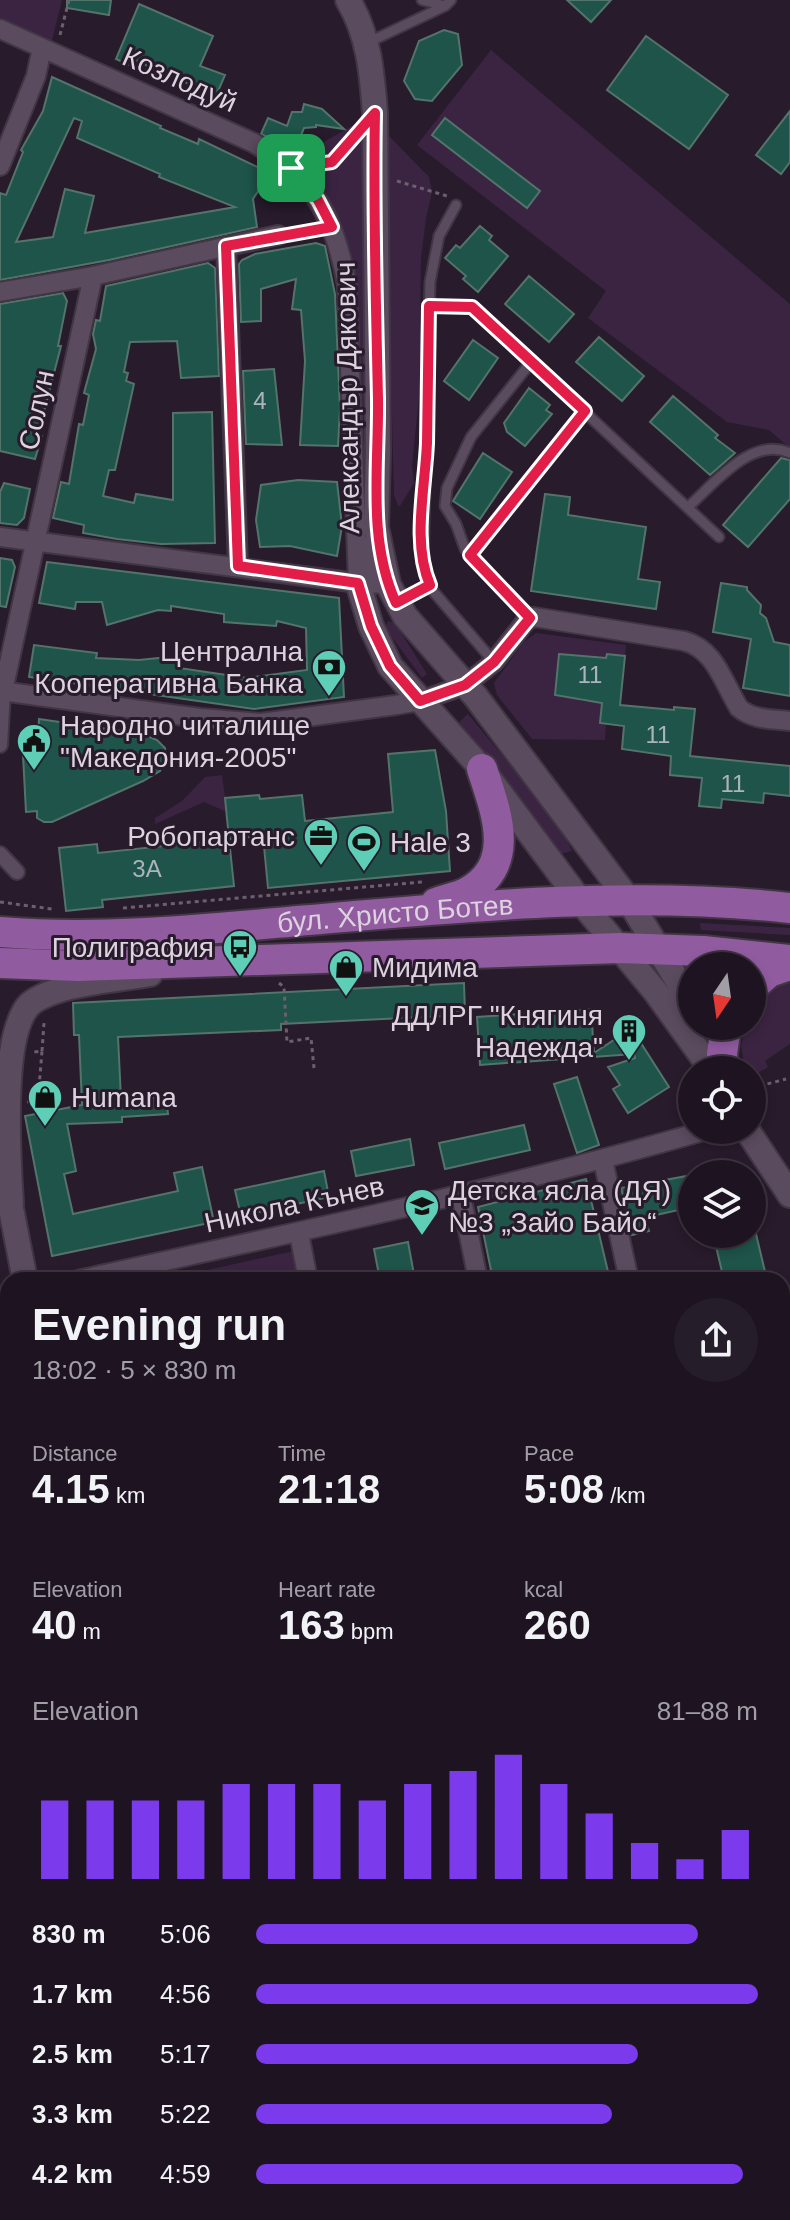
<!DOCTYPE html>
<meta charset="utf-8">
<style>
:root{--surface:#1e1421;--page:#261d2a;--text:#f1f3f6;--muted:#a19ea5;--line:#3c333f;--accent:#7c3aed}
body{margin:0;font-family:Helvetica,sans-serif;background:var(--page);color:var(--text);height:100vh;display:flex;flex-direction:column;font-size:30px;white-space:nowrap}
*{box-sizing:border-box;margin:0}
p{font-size:26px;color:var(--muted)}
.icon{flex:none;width:44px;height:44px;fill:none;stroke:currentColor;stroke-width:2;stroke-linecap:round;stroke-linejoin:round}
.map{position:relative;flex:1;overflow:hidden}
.side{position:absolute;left:0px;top:1272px;width:790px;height:948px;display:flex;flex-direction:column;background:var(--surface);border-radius:24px 24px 0 0;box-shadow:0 4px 12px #0003,0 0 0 2px var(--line)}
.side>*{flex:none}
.needle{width:52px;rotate:193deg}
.fabs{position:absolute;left:678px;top:952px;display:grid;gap:16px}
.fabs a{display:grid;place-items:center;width:88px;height:88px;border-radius:50%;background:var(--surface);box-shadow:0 4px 12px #0003,0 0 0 2px var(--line);font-size:40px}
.pin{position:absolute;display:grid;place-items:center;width:68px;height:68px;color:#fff;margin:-34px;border-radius:16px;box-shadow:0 4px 12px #0006}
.round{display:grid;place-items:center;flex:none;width:84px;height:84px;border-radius:42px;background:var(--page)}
.head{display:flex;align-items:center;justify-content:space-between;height:136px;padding:0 32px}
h1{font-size:44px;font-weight:600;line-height:60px}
.stats{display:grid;grid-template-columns:repeat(3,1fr);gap:12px;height:136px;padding:8px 32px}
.stats div{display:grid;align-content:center}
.stats b{font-size:40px;font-weight:600}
.stats small{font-size:22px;font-weight:400}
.stats p{font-size:22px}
.chart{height:224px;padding:16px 32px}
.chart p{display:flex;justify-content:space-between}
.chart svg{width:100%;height:144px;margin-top:8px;stroke:var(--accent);stroke-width:6}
ul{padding:0 32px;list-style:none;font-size:26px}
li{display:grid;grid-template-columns:128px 96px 1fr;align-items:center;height:60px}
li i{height:20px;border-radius:10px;background:var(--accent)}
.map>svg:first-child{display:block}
.green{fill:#3b2442}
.building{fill:#1e544a;stroke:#54736b;stroke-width:2;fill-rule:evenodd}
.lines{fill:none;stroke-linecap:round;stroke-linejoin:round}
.service-casing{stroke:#423645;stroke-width:13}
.pedestrian-casing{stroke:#423645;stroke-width:18}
.minor-casing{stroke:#423645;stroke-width:22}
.tertiary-casing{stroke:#423645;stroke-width:28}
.primary-casing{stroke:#423645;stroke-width:34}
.path{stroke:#6c606f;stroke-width:3;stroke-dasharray:4 4;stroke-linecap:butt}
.service{stroke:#5a4b5e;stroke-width:9}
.pedestrian{stroke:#5a4b5e;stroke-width:14}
.minor{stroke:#5a4b5e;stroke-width:18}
.tertiary{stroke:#5a4b5e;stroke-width:24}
.primary{stroke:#915ba0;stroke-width:30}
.route-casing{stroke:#fff;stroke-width:16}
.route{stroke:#e11d48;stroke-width:10}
.labels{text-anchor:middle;stroke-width:6;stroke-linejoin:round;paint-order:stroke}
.number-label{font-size:24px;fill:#acb3ba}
.street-label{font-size:28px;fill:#dcd3df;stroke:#281b2c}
.poi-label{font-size:28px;fill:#dcd3df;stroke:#281b2c;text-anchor:start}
</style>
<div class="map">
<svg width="790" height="2220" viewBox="0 0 790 2220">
<rect width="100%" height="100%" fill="#281b2c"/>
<path class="green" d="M0 0H62L51 44 0 21Z
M491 50 790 304V448L769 430 727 422 588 318 606 291 417 145Z
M375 113 362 436 353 439 347 285 292 160Z
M389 136 429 177 432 192 426 218 421 258 420 322 423 358 412 465 414 483 400 506H398L394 495 385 142Z
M388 621 395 623 427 674 422 678 389 633 386 626Z
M536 633 626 645 625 656 607 654 606 658 559 654 555 695 577 698 580 695V701L598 702 603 693 600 723 606 724 605 740 532 739 497 695 494 683 524 642Z
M468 714 559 824 572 851 560 854 459 722Z
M222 775 227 812 204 802 155 824V818L182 801 205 777Z
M700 923 790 928V935L701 930Z
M790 979V1044L765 1061 768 1067 752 1076V1070H745L741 1046 746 1026H752C752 1001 768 988 790 979Z
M294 1251 299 1280H162Z
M790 1600V1717L782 1718V1602Z"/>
<path class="building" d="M67 0H111L109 15 67 8Z
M567 0H611L591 22Z
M139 4 213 36 200 66 225 75 216 96 132 59 129 65 116 59Z
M444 30 458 34 462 65 432 101 415 99 404 81 419 41Z
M646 36 728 95 689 149 607 90Z
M52 77 161 126 160 128 198 144 199 139 270 173 253 199 257 227 109 260 0 280V193L6 195 23 152 21 150 43 111ZM74 118 82 121 77 138 160 174 159 177 235 207 85 233 94 196 65 189 53 237 16 242Z
M304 104 322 109 344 129 316 125V127L304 128 295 150 261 134 268 118 287 126 292 112H302Z
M790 111V162L781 174 756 155Z
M445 118 540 191 527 208 432 135Z
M480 226 492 236 489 240 508 256 478 292 463 279 466 276 445 258 456 245 460 248Z
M316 243 325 246 335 294 340 408 338 446 300 445 305 361 301 310 292 309 296 279 261 289V321L241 322 239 264 242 260 255 254Z
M208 263 215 268 219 376 181 378 177 341 130 342 124 372 128 373 126 381 134 384 115 470H109L103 496 134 503 136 494 173 500V413L212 412 215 543 161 544 117 539 83 533 84 525 53 518 61 482 69 484 79 424 83 425 89 395 84 393 96 349 93 334 96 320 100 321 106 286Z
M529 276 574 314 549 342 505 304Z
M63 293 67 301 58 346H61L38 435 42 436 35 459 0 451V304Z
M599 337 644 376 622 401 576 362Z
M473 340 498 358 469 400 444 381Z
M274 369 282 445 246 444 243 371Z
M529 388 550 405 546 410 552 414 525 446 507 432 504 423Z
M673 396 718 435 715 438 735 453 710 475 650 422Z
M483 453 512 472 480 519 453 501Z
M781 458 790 460V499L748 547 723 525Z
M298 480 337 482 342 526 337 556 290 546 260 547 256 520 261 485Z
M4 483 30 489 24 518 17 525 0 523V492Z
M545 494 570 497 568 515 646 527 638 579 660 582 656 609 531 591Z
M0 558 12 560 15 567 6 607 0 606Z
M47 562 339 598 344 697 254 709 29 677 34 645 97 653 96 658 139 660 168 657 181 660 179 668 247 678 307 670 306 628 277 621 276 626 224 622V614L171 606V611L158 610 107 625 102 602H76L75 609 39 603Z
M721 583 747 587V590L761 605 760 613 766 618 774 642 790 645V696L743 688 751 639 713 632Z
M559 654 606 658 607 654 625 656 620 705 674 710V707L695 709 690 756 790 766V796L764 793 763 803 722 799 721 808 699 806 702 778 670 775 671 756 622 749 624 726 600 723 602 703 555 695Z
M39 719 142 734 157 740 165 748 166 760 160 771 143 781 52 822H44L37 818V811L26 812 22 736 38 734Z
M435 750 446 811 450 871 268 888 263 836 229 839 225 798 259 795 260 799 302 795 305 821 393 812 388 754Z
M229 839 234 886 102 900 103 907 66 911 59 848 97 844 98 853Z
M464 983 465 1015 281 1024V1030L118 1037 121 1099 166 1097 168 1114 122 1117V1122L67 1124 76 1171 64 1174 73 1214 178 1191 174 1173 202 1167 214 1222 52 1256 25 1116 82 1105 79 1035H74L73 1003Z
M591 1009 594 1053 629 1030V1024L632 1029 634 1027 642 1039 639 1040 669 1087 628 1113 613 1089 620 1085 608 1067 635 1058 634 1054 480 1065 477 1017Z
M577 1077 599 1145 577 1153 554 1084Z
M524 1125 530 1150 445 1169 439 1143Z
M410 1139 414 1165 356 1176 351 1151Z
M324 1171 329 1197 241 1216 235 1190Z
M692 1175V1207L656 1215 657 1219 646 1221 649 1231 632 1235 621 1188Z
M586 1179 610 1280H493L478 1207Z
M713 1234H756L767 1280H724Z
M408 1242 415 1280H380L374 1249Z"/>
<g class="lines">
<g class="service-casing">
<path id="service" d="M422 0 445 6
M367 43 445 6 451 0
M456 205 439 236 430 282 423 568 433 591 494 662
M429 306 472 307 719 537
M688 507C713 485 752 435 790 453
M470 555 585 411
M398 602 430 585
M530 618 465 549 456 524 445 506 447 488 471 437 532 361
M280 2212 282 2220"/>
</g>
<g class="pedestrian-casing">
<path id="pedestrian" d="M0 745 3 691
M0 854 17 872"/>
</g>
<g class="minor-casing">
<path id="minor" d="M0 29 254 143C266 151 280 159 291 168 325 199 339 241 347 285L358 583
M0 166 36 76 42 48
M226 246 238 566
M0 292 93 276 278 235
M0 537 358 583 388 584
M0 691 200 718 261 723 396 705 420 701 465 685 494 662 526 621 534 617 684 641C715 649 723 682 739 708 753 720 772 719 790 721
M3 691 93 276
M603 1160 629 1280
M461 1195 478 1280
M299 1233 308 1280
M78 1280C288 1234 499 1190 707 1130
M0 1313 8 1311
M788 1395 790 1405
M0 1569 8 1567
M782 1596 790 1595
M782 1723 790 1722
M0 1754 8 1753
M782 2075 790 2074
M37 2212 39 2220
M577 2212 579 2220
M731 2212 734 2220
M772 2220 790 2215"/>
</g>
<g class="tertiary-casing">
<path id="tertiary" d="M348 0C369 35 372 73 375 113L378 452 376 527 388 584 405 616 476 697 628 899 679 983 692 1015
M377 541 358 583 371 626 390 666 482 769 581 902 655 991 712 1070
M747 1130 790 1195
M7 1188 25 1280
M11 1203C8 1157 0 1034 30 1004 57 983 116 980 150 974
M782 1845 790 1843
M0 2012 8 2011
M208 2212 210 2220"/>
</g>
<g class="primary-casing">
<g id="primary">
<path d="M436 903C446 899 458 897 466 893 518 865 496 812 482 769"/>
<path id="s1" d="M0 932C100 940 198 930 298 921 460 907 628 890 790 908"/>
<path d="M0 963 78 966 620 948 703 951 790 960"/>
<path d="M752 987 769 972 790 965"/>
<path d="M723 1070 722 1054 726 1026"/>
</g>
</g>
<path class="path" d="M60 35 69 0
M313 165 332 162 354 137
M397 181 447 196
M294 233 314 229
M0 902 52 909
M123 908 422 882
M279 983 284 987 287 1042 311 1038 314 1068
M42 1051 44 1023
M752 1088 786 1079
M27 1102 38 1100 42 1051 34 1052
M0 2037 8 2074
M236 2212 238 2220"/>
<use href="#service" class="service"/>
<use href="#pedestrian" class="pedestrian"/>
<use href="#minor" class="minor"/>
<use href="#tertiary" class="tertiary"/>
<use href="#primary" class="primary"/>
</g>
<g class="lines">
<g class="route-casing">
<path id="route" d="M375 113C373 209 376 304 378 399 379 467 367 539 396 603L430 585C412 543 425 489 427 443 428 398 428 352 429 306L472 307 585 411 470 555 530 618 494 662 465 685 420 701 390 666 371 626 358 583 238 566 226 246 332 227 318 200 291 168 332 162Z"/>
</g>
<use href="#route" class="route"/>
</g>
<defs>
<g id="bank-pin" transform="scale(1.8)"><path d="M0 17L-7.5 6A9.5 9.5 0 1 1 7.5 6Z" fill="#5eceb7" stroke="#281b2c"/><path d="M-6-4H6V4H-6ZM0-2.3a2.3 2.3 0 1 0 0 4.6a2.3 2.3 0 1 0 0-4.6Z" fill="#111"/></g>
<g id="civic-pin" transform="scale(1.8)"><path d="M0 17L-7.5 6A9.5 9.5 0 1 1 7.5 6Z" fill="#5eceb7" stroke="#281b2c"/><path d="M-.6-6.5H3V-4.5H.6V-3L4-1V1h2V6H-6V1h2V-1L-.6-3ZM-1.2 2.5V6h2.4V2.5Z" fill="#111"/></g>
<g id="office-pin" transform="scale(1.8)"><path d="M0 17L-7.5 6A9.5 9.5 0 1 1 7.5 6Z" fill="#5eceb7" stroke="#281b2c"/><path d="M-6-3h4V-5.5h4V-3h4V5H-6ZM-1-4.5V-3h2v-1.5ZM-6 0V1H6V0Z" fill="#111"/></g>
<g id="stadium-pin" transform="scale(1.8)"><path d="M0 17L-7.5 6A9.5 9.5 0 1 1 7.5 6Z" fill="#5eceb7" stroke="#281b2c"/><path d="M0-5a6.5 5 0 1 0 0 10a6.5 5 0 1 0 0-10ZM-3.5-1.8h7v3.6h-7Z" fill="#111"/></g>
<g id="bus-pin" transform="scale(1.8)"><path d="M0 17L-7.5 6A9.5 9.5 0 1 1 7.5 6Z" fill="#5eceb7" stroke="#281b2c"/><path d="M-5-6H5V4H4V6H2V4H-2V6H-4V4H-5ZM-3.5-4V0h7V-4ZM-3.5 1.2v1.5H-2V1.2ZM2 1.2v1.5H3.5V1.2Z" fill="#111"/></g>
<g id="shop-pin" transform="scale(1.8)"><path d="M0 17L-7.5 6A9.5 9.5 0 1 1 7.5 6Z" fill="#5eceb7" stroke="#281b2c"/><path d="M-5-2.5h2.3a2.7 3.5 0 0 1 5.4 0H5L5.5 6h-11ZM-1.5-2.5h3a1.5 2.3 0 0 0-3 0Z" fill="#111"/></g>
<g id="building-pin" transform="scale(1.8)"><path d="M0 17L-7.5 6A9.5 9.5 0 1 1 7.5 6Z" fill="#5eceb7" stroke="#281b2c"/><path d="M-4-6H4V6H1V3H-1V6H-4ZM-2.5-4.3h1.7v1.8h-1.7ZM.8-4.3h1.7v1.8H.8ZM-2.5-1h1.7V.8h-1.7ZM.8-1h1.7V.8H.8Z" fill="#111"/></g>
<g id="school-pin" transform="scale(1.8)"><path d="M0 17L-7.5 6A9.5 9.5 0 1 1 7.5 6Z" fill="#5eceb7" stroke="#281b2c"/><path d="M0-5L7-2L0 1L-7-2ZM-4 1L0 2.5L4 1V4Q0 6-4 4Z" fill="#111"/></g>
</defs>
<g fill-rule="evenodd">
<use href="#bank-pin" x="329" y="667"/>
<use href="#civic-pin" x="34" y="741"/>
<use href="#office-pin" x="321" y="836"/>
<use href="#stadium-pin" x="364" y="842"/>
<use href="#bus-pin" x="240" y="947"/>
<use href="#shop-pin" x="346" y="967"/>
<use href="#building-pin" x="629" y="1031"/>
<use href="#shop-pin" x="45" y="1097"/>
<use href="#school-pin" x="422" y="1206"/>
</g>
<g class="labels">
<g class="number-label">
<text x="260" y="409">4</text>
<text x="590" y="683">11</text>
<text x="658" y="743">11</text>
<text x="733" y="792">11</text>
<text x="147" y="877">3А</text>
</g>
<g class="street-label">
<text transform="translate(180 79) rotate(24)" y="10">Козлодуй</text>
<text transform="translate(347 398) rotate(-91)" y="10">Александър Дякович</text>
<text transform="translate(36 410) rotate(-78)" y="10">Солун</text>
<text dy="10" stroke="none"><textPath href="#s1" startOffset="396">бул. Христо Ботев</textPath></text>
<text transform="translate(294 1204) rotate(-12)" y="10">Никола Кънев</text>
</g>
<g class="poi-label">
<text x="303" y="661" text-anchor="end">Централна<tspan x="303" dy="32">Кооперативна Банка</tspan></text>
<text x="60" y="735">Народно читалище<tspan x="60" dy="32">"Македония-2005"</tspan></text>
<text x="295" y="846" text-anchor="end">Робопартанс</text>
<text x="390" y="852">Hale 3</text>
<text x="214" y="957" text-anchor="end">Полиграфия</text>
<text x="372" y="977">Мидима</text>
<text x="603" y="1025" text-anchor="end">ДДЛРГ "Княгиня<tspan x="603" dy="32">Надежда"</tspan></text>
<text x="71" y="1107">Humana</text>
<text x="448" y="1200">Детска ясла (ДЯ)<tspan x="448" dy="32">№3 „Зайо Байо“</tspan></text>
</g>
</g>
</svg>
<div class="fabs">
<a><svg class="needle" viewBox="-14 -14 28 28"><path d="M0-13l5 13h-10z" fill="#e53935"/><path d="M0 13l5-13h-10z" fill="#a19ea5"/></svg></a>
<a><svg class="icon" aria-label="locate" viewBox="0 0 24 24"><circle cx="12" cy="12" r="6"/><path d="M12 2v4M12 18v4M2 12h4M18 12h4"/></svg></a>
<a><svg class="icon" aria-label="layers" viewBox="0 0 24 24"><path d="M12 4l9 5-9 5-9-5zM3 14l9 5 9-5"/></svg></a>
</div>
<div class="pin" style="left:291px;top:168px;background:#1e9e55"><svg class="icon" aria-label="arrive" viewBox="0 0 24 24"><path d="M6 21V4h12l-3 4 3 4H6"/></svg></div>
<section class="side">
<div class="head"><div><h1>Evening run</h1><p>18:02 · 5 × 830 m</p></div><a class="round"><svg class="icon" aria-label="share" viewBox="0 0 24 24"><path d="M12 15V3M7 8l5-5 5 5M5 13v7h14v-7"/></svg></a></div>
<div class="stats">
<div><p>Distance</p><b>4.15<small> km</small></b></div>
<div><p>Time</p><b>21:18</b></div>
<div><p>Pace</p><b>5:08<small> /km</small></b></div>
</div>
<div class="stats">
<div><p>Elevation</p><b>40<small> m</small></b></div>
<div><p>Heart rate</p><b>163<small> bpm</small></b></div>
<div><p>kcal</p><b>260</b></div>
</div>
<div class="chart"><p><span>Elevation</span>81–88 m</p>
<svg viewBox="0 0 160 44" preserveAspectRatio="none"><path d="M5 44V20M15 44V20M25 44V20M35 44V20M45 44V15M55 44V15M65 44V15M75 44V20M85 44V15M95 44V11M105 44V6M115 44V15M125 44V24M135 44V33M145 44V38M155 44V29"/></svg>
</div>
<ul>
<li><b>830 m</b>5:06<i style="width:88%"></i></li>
<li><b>1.7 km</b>4:56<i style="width:100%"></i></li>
<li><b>2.5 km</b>5:17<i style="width:76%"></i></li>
<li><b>3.3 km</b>5:22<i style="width:71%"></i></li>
<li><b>4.2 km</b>4:59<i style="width:97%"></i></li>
</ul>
</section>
</div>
